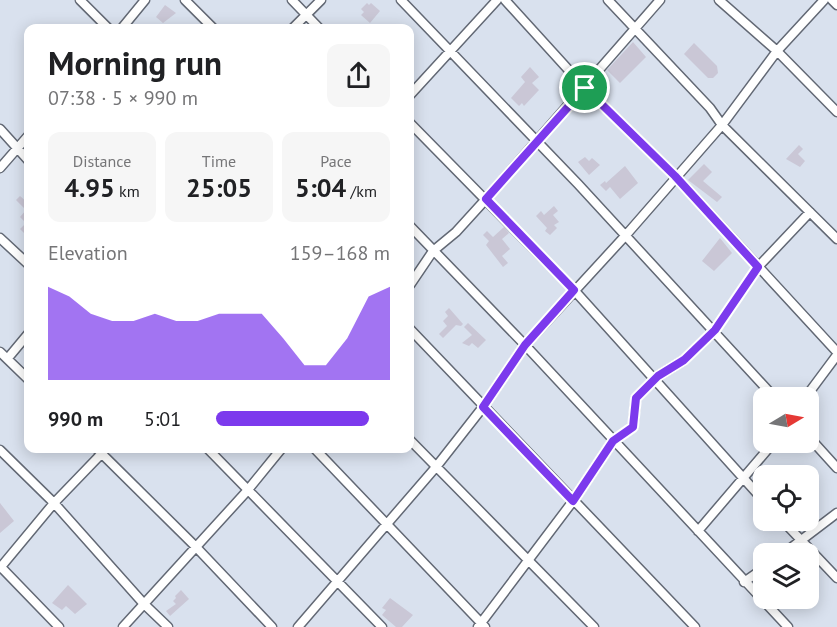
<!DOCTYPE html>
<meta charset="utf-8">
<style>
:root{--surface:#fff;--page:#f6f6f6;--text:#202124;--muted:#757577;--accent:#7c3aed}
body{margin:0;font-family:"PT Sans",sans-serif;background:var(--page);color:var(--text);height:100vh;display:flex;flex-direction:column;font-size:22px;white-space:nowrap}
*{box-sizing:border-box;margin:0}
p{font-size:20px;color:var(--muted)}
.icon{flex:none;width:33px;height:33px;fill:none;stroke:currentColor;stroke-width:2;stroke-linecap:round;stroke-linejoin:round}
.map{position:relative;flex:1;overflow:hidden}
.drawer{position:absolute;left:24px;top:24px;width:390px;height:429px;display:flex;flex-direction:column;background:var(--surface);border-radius:12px;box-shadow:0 3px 15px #0003}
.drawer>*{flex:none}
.needle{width:39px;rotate:80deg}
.buttons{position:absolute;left:753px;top:387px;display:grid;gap:12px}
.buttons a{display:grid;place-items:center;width:66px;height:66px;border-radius:12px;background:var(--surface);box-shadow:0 3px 15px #0003;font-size:30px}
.pin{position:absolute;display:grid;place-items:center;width:51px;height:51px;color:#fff;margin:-26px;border:3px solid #fff;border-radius:50%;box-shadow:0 2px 6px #0007}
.round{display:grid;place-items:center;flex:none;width:63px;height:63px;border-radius:12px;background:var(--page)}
.overview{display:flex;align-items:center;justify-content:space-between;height:102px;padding:0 24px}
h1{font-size:33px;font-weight:700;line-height:45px}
.stats{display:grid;grid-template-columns:repeat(3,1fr);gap:9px;height:102px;padding:6px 24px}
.stats div{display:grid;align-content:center;border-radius:12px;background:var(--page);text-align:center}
.stats b{font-size:26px;font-weight:700}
.stats small{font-size:16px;font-weight:400}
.stats p{font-size:16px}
.chart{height:168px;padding:12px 24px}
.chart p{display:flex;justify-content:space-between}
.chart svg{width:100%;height:108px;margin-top:6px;fill:var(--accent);opacity:.7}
ul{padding:0 24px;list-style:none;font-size:20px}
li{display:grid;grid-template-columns:96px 72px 1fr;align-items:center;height:45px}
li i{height:15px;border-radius:8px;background:var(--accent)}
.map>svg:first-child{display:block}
.building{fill:#cac7d6}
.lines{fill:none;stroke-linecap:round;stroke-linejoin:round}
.minor-casing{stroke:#626874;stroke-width:11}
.minor{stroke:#fff;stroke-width:8}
.route-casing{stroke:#fff;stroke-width:12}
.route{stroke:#7c3aed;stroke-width:8}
</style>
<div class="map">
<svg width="837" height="627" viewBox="0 0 837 627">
<rect width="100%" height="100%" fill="#d9e1ee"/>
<path class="building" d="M367 3 369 5 371 3 380 11 370 23 361 15 364 12 361 9Z
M165 5 176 13 163 23 156 17Z
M633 42 646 57 620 83 607 70Z
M694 43 717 66 718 73 713 78H708L684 54Z
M530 67 539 77 532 83 539 90 524 106 522 103 519 106 511 98 525 82 521 77Z
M799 145 803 149 798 154 805 161 800 167 786 159Z
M585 157 589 161 592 158 600 165 589 175 578 162Z
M704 164 712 172 703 181 722 197 717 202 688 180Z
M625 166 638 183 620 199 610 187 606 191 600 185 605 181 606 183Z
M20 196 28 203V237L20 229 26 223 20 217 26 210 16 200Z
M554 206 558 211 553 215 559 222 554 225 557 228 550 235 545 231 547 228 536 216 541 211 544 215Z
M504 227 509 233 502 239 510 249 502 256 508 263 503 267 486 245 489 241 483 235 487 231 493 237Z
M720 238 732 253 714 271 702 261Z
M449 308 463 324 461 326 456 325 443 338 439 334 447 326 443 321 448 316 445 312Z
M468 323 486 340 478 348 472 343 469 346 462 343 472 335 464 327Z
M0 503 14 521 0 533Z
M68 585 87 604 75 614 66 606 62 610 52 603Z
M181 590 189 599 170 616 166 611 176 604 173 601 176 598 175 596Z
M390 598 413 615 402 627H396L382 615 386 610 382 608Z"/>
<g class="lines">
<g class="minor-casing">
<path id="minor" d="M80 0 108 28
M185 0 213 28
M292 0 319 28
M401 0 578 184 775 398
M505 0 585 88 675 176 837 352
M608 0 710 108 722 125 837 239
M719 0 777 51 837 112
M832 0 837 5
M122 28 145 0
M293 28 321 0
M410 95 497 0
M410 123 574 290 764 501
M0 129 28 160
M0 168 28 136
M410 226 525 345 788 627
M0 238 28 264
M410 285 433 251 456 232 486 199 660 0
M410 329 695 627
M0 352 28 379
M8 358 28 334
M805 398 837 355
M808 436 837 468
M410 440 594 627
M96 448 196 547 272 627
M207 448 382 627
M314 448 485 627
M0 450 54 503 144 604 168 627
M782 520 837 578
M698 531 774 442
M783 554 837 513
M0 566 59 627
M0 568 54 503 107 448
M744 582 764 568
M123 627 247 491 282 448
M298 627 436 467 483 407 525 345 626 235 722 125 777 51 824 0
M478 627 573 501 613 441 633 427 636 398 658 376 684 360 715 330 758 267 810 212"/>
</g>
<use href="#minor" class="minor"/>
</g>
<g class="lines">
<g class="route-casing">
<path id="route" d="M585 88 675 176 758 267 715 330 684 360 658 376 636 398 633 427 613 441 573 501 483 407 525 345 574 290 486 199Z"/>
</g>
<use href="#route" class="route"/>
</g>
</svg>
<div class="buttons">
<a><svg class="needle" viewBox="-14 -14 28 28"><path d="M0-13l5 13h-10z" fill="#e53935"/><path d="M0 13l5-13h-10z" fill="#757577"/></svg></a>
<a><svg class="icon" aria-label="locate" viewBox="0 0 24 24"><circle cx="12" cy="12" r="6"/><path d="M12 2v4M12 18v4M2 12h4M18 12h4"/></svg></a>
<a><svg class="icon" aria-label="layers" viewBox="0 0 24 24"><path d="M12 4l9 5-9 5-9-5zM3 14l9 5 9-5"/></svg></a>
</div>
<div class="pin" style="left:585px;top:88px;background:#1e9e55"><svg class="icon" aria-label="arrive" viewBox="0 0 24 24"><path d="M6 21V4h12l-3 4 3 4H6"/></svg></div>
<section class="drawer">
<div class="overview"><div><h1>Morning run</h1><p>07:38 · 5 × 990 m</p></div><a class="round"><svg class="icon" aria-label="share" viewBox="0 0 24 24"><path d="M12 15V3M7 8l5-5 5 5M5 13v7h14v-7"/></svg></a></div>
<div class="stats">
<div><p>Distance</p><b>4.95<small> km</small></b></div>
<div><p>Time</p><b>25:05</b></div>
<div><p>Pace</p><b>5:04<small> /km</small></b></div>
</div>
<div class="chart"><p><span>Elevation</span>159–168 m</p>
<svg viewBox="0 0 160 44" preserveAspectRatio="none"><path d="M0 44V6L10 10L20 17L30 20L40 20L50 17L60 20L70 20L80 17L90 17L100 17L110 27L120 38L130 38L140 27L150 10L160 6V44z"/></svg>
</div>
<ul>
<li><b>990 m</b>5:01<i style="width:88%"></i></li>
</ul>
</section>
</div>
